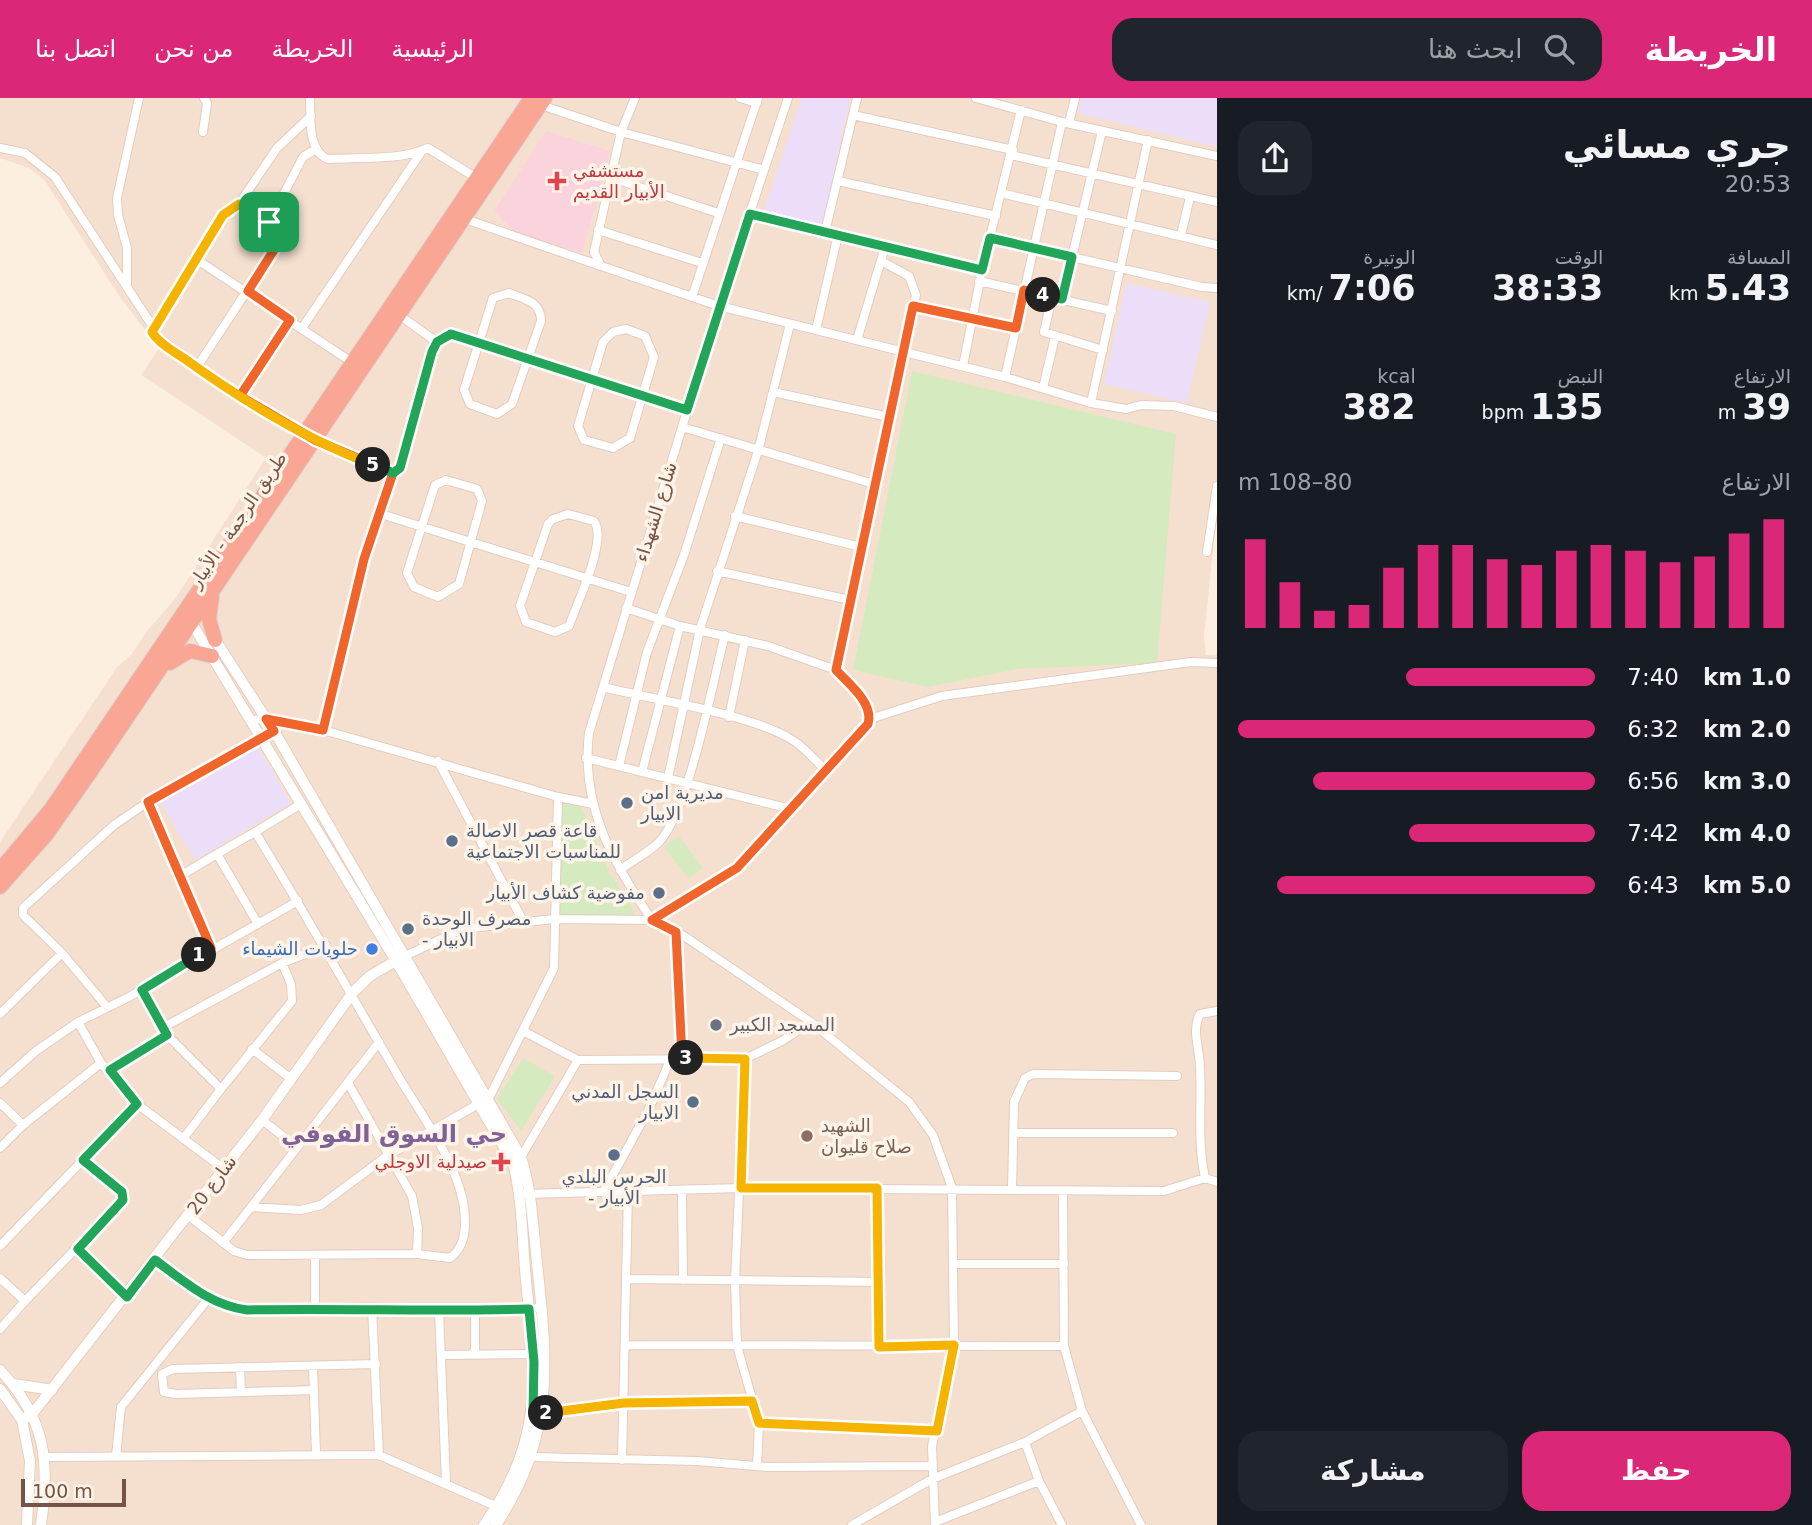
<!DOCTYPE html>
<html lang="ar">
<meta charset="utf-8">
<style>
:root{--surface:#171b24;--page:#20242c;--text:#f1f3f6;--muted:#9ea1a6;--accent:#db2777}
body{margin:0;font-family:"DejaVu Sans",Vazirmatn,sans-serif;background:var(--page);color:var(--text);direction:rtl;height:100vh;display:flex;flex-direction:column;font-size:26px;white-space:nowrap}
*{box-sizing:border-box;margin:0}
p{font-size:23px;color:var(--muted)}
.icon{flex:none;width:38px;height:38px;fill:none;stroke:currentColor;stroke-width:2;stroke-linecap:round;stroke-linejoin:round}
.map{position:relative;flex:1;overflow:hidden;direction:ltr}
.side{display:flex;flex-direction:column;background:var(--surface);width:595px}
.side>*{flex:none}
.scale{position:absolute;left:21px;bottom:18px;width:105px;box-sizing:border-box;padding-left:7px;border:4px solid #755347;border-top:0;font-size:19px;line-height:24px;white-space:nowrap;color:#755347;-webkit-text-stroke:5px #fff4e7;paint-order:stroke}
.pin{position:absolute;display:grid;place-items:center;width:60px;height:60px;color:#fff;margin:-30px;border-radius:14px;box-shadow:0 4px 10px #0006}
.km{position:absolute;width:35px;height:35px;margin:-18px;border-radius:50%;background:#222;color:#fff;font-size:19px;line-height:35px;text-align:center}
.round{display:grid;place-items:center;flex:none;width:74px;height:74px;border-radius:21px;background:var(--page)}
.overview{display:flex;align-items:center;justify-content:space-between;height:119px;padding:0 21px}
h1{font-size:38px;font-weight:700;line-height:52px}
.stats{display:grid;grid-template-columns:repeat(3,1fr);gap:10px;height:119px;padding:7px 21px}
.stats div{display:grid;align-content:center}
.stats b{font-size:35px;font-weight:700}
.stats small{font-size:19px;font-weight:400}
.stats p{font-size:19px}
.chart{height:196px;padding:14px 21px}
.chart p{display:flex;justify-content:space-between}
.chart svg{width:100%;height:126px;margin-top:7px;stroke:var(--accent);stroke-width:6}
.button{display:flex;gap:14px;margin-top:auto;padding:14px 21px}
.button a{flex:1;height:80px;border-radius:21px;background:var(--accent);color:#fff;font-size:28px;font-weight:700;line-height:80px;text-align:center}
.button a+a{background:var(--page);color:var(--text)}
ul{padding:0 21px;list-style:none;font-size:23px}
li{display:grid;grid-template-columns:112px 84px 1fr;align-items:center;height:52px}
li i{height:18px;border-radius:9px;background:var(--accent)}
header{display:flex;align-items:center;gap:42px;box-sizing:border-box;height:98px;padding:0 35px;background:var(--accent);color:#fff}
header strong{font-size:33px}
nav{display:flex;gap:38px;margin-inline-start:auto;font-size:24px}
.search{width:490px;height:63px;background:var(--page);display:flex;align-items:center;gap:18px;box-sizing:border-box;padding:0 24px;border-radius:21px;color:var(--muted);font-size:26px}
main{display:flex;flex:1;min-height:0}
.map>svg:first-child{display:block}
.residential{fill:#f5e0cf}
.education{fill:#ecddf9}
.medical{fill:#fbd3dc}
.green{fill:#d5ebbf}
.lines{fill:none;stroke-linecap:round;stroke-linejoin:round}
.street-casing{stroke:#e3ccbf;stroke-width:10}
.secondary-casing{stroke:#e8cdbc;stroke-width:12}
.highway-casing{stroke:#dbd2cf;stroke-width:16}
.street{stroke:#fff;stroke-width:8}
.secondary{stroke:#fff;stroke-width:10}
.highway{stroke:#faa695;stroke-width:14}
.split-1-casing{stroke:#fff;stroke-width:14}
.split-2-casing{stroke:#fff;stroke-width:14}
.split-3-casing{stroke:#fff;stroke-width:14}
.split-4-casing{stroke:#fff;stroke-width:14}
.split-5-casing{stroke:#fff;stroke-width:14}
.split-6-casing{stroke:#fff;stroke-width:14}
.split-1{stroke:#f0652b;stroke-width:9}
.split-2{stroke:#22a559;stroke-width:9}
.split-3{stroke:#f5b400;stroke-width:9}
.split-4{stroke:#f0652b;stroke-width:9}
.split-5{stroke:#22a559;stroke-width:9}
.split-6{stroke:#f5b400;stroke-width:9}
.health-dot{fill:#e0444e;stroke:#fff4e7;stroke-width:2.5}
.service-dot{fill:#5c6f8a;stroke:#fff4e7;stroke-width:2.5}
.shop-dot{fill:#3f7fe0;stroke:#fff4e7;stroke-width:2.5}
.worship-dot{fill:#6b7280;stroke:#fff4e7;stroke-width:2.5}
.education-dot{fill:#8d6e63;stroke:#fff4e7;stroke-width:2.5}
.labels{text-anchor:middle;stroke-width:7;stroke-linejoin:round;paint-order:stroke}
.health-label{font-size:18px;fill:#be3a42;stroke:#fff4e7;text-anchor:start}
.street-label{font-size:18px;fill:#755347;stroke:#fff4e7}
.service-label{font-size:18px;fill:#4e5e75;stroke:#fff4e7;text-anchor:start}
.shop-label{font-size:18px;fill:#366cbe;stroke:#fff4e7;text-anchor:end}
.worship-label{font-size:18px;fill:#5b616d;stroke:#fff4e7;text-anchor:start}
.education-label{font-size:18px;fill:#785e54;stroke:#fff4e7;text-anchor:start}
.district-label{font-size:24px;font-weight:bold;fill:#816298;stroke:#fff4e7}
</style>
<header>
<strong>الخريطة</strong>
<div class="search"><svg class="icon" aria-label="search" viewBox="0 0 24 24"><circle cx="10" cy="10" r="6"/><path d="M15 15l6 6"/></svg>ابحث هنا</div>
<nav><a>الرئيسية</a><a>الخريطة</a><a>من نحن</a><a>اتصل بنا</a></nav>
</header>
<main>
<section class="side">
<div class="overview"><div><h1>جري مسائي</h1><p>20:53</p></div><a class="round"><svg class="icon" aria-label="share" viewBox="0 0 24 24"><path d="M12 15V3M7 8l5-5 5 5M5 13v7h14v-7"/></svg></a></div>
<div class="stats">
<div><p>المسافة</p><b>5.43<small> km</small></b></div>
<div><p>الوقت</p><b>38:33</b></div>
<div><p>الوتيرة</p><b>7:06<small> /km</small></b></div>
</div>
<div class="stats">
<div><p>الارتفاع</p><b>39<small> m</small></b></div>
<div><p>النبض</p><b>135<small> bpm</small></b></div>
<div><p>kcal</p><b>382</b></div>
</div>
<div class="chart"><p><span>الارتفاع</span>80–108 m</p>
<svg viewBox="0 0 160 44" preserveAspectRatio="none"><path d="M5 44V13M15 44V28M25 44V38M35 44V36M45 44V23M55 44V15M65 44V15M75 44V20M85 44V22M95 44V17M105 44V15M115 44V17M125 44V21M135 44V19M145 44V11M155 44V6"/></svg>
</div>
<ul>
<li><b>1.0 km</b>7:40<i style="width:53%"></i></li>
<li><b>2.0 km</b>6:32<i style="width:100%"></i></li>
<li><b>3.0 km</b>6:56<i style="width:79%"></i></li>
<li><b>4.0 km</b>7:42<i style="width:52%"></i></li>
<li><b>5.0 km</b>6:43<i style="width:89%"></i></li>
</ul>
<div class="button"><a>حفظ</a><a>مشاركة</a></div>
</section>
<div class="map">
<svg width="1217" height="1427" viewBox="0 0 1217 1427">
<rect width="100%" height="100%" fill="#fdefe0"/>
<path class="residential" d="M0 0H1217V414L1204 539 1206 557H1217V1427H0V744L117 569 131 557 147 533 175 501 266 360 141 277 159 250 119 198 45 83 29 70 0 60Z"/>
<path class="education" d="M802 0H850L823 128 763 115Z
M1082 0H1217V49L1078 15Z
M1126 185 1210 204 1187 305 1104 286Z
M257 648 291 705 195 762 161 705Z"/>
<path class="medical" d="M546 33 610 53 582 155 514 134 494 113Z"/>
<path class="green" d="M912 273 1176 336 1157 565 1018 571 928 589 853 572Z
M564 705 581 707 610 776 630 804 634 817H560L561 710Z
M679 738 703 770 689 781 664 749Z
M523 960 555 978 521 1033 497 1001Z"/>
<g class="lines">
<g class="street-casing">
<path id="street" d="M310 0C311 19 307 53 328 61 360 59 400 63 428 50L478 81
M635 0 621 34 764 72
M740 0 757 5
M976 0 1062 24 1217 58
M538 6 621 34 594 154 601 168 719 208 1005 279 1091 305 1126 311 1141 307 1174 308 1217 319
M853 17 1013 52
M311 18 277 50 239 106 223 117 152 234 197 269 305 337 393 375 400 371 437 244
M1069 25 1075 0
M203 34 207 5 204 0
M0 50 25 55 55 79 153 229
M1011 57 1217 104
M609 79 718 115
M838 83 996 118
M1001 95 1217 147
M749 116 982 172
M465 121 601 168
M269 124 303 59 316 51
M598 132 702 165
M825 134 857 0
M1181 137 1190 99
M990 140 1202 189 1217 190
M196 161 353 265
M979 183 1112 213
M127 189V150L118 117 117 100 139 0
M509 195C524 201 541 203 541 223L512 306 497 316 470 306 464 292 493 200Z
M692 199 758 0
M1052 199 1044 234 1103 252
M1062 201 1102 33
M913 208 1016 230
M399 217 437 244 451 236 479 243 687 312
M302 230 420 56
M626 231 645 238 654 259 630 340 613 350 584 342 578 328 603 244 613 234Z
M816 232 838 137
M857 242 885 149
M963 268 982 172 1021 12
M197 269 279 144C279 123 255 115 239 106
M1005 279 1062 24
M1043 290 1055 239
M773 294 889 319
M240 298 290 222
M1091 305 1148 42
M682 329 874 386
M446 382 477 391 482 403 459 486 438 499 414 489 407 475 435 387Z
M381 416 631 494
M568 416 594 423C608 442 577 505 569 528L555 534 526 524 520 508 548 426 553 421Z
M735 418 861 449
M1207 454 1217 388
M717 473 850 502
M626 510 680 528 768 548 836 572
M603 589C654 602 753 616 794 643 806 651 816 663 826 673
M729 619 745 542
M870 621 942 598 1191 564 1217 565
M251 622 266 621 323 632 558 699
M323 632 364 461 393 375
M586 660 791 711
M438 663 523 823
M619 668 647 554 684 457 721 340
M642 674 680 528
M668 680 700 531 758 353 790 226
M255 734 301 706
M620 772C632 763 650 754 660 743 690 708 712 586 725 537
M180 778 148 704 274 633
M652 822C613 765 580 707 589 635L719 208 788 0
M652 822 737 770 868 627C874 604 849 586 836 572L916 197 909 178 881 163
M676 834 682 960
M210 850 180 778 217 756
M62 855 23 817V810L114 727 148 704
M405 858 462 831 554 821 652 822 684 838 811 924 909 1004 933 1037 952 1090 954 1247 932 1348 935 1427
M142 892 167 937 221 991 183 1041
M0 916 62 855 107 909
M78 924 101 965
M164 929 282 865
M523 933 578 962 745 961 782 943 811 924
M252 951 290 980
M745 961 735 1183 737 1248 759 1325 757 1368
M110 972 167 937
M0 985 36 953 78 924 129 899 298 803
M348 985 412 1098 418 1130 417 1156
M221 991 292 903 291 886 282 865 326 848
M0 1005 23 1027 101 965 137 1006 224 1071
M262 1022 297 1049
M1013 1035H1173
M0 1050 23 1027
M521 1059 578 962
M1205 1080C1197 1043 1202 1007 1200 970 1200 952 1191 932 1200 916L1217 913
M877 1090 879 1249
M1012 1091 1014 1004 1025 980 1033 976 1177 978
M604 1093 649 1011 671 960
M682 1093 683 1182
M526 1096 741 1090 1164 1093 1205 1080 1217 1084
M251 1109 301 1112 321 1107 387 1058 489 1000 554 870 558 699 593 706
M189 1118 234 1153 247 1157 417 1156 450 1160C473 1144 465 1103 456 1080 443 1044 412 1003 393 969 347 890 303 811 255 734L217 756 258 826
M223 1145 379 944
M0 1148 137 1006
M78 1151 127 1199
M155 1162C185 1184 210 1207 247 1212L372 1209 454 1214 542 1210
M955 1166H1064
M0 1180 25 1203 123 1102 122 1094 83 1062
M627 1181 880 1184
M372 1209 379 1357
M315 1211V1157
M439 1213 446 1385
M475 1213V1256
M0 1231 25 1203
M626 1247 1064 1248
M441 1257 533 1256
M313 1268 316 1356
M240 1269 241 1294
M314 1292 176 1296 164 1294 162 1276 173 1271 376 1266
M1082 1313 1141 1427
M536 1314H571L624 1305 752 1302
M759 1325 937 1333
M1025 1344 1039 1383 1062 1427
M116 1358 121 1309 208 1201
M46 1359 379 1357 500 1410
M532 1359 697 1363 767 1369 932 1368
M622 1362 628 1095
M935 1424 1039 1383
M852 1427 932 1381 1025 1344 1082 1313 1064 1248 1063 1094"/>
</g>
<g class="secondary-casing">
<path id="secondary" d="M188 519 396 863 513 1065C522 1099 522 1136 525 1171 534 1274 548 1337 484 1427
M212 537 274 633 521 1059C532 1093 533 1129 537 1165 548 1267 555 1337 496 1427
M0 1272C46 1321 50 1363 41 1427
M14 1286 52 1292
M0 1291 22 1322 30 1363 27 1427
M22 1322 33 1315 262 1022 353 894 370 878 402 859"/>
</g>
<g class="highway-casing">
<path id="highway" d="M212 499 209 521 215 542
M170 565 190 553 212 558
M0 772 51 711 531 0
M0 789 47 736 94 669 545 0"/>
</g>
<use href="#street" class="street"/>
<use href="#secondary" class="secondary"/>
<use href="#highway" class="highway"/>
</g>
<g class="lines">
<g class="split-1-casing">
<path id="split-1" d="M199 857 211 850 148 704 274 633 266 621 323 632 364 461 393 375 315 342 240 298 290 222 248 193 279 144 277 133 269 124"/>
</g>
<g class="split-2-casing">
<path id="split-2" d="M199 857 142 892 167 937 110 972 137 1006 83 1062 122 1094 123 1102 78 1151 127 1199 155 1162C185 1184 210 1207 247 1212 341 1210 435 1214 529 1211L534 1264 533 1314 546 1315"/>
</g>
<g class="split-3-casing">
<path id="split-3" d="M546 1315 624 1305 752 1303 759 1325 937 1333 954 1247 879 1249 877 1090H741L745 961 686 960"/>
</g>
<g class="split-4-casing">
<path id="split-4" d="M686 960H682L676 834 652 822 737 770 868 626C874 605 849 586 836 572L913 208 1016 230 1024 192 1043 197"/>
</g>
<g class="split-5-casing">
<path id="split-5" d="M373 367 393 375 400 370 432 254 437 244 451 236 687 312 750 116 982 172 990 140 1072 159 1062 201 1043 197"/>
</g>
<g class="split-6-casing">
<path id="split-6" d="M269 124 239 106 223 117 152 234C159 246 175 254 185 261 243 303 306 341 373 367"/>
</g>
<use href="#split-1" class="split-1"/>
<use href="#split-2" class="split-2"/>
<use href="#split-3" class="split-3"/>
<use href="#split-4" class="split-4"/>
<use href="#split-5" class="split-5"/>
<use href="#split-6" class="split-6"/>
</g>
<g class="health-dot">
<path d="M553.5 72.5h7v7h7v7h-7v7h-7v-7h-7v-7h7z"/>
<path d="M497.5 1053.5h7v7h7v7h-7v7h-7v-7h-7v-7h7z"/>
</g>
<g class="service-dot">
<circle cx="627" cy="705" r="7"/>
<circle cx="452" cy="743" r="7"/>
<circle cx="659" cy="795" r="7"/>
<circle cx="408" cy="831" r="7"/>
<circle cx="693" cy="1004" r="7"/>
<circle cx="614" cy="1057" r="7"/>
</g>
<circle class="shop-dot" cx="372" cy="851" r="7"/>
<circle class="worship-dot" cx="716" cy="927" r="7"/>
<circle class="education-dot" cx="807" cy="1038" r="7"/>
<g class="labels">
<g class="health-label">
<text x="573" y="79">مستشفي<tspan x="573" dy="21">الأبيار القديم</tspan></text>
<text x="487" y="1070" text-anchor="end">صيدلية الاوجلي</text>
</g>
<g class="street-label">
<text transform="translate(656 414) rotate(-73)" y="6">شارع الشهداء</text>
<text transform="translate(238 422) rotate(-56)" y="6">طريق الرجمة - الأبيار</text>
<text transform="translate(212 1087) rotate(-53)" y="6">شارع 20</text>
</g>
<g class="service-label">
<text x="641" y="701">مديرية امن<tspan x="641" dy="21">الابيار</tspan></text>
<text x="466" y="739">قاعة قصر الاصالة<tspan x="466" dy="21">للمناسبات الاجتماعية</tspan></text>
<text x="645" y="801" text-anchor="end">مفوضية كشاف الأبيار</text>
<text x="422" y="827">مصرف الوحدة<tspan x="422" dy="21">- الابيار</tspan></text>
<text x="679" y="1000" text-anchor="end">السجل المدني<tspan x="679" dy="21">الابيار</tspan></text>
<text x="614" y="1085" text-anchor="middle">الحرس البلدي<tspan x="614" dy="21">- الأبيار</tspan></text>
</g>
<g class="shop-label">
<text x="358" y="857">حلويات الشيماء</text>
</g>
<g class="worship-label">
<text x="730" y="933">المسجد الكبير</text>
</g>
<g class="education-label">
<text x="821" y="1034">الشهيد<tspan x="821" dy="21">صلاح قليوان</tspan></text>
</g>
<g class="district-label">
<text x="394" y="1044">حي السوق الفوفي</text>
</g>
</g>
</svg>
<div class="scale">100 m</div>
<div class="pin" style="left:269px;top:124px;background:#1e9e55"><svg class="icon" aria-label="arrive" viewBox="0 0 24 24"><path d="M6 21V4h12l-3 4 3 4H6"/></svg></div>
<b class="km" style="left:199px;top:857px">1</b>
<b class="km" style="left:546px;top:1315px">2</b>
<b class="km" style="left:686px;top:960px">3</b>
<b class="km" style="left:1043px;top:197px">4</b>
<b class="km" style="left:373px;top:367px">5</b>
</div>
</main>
